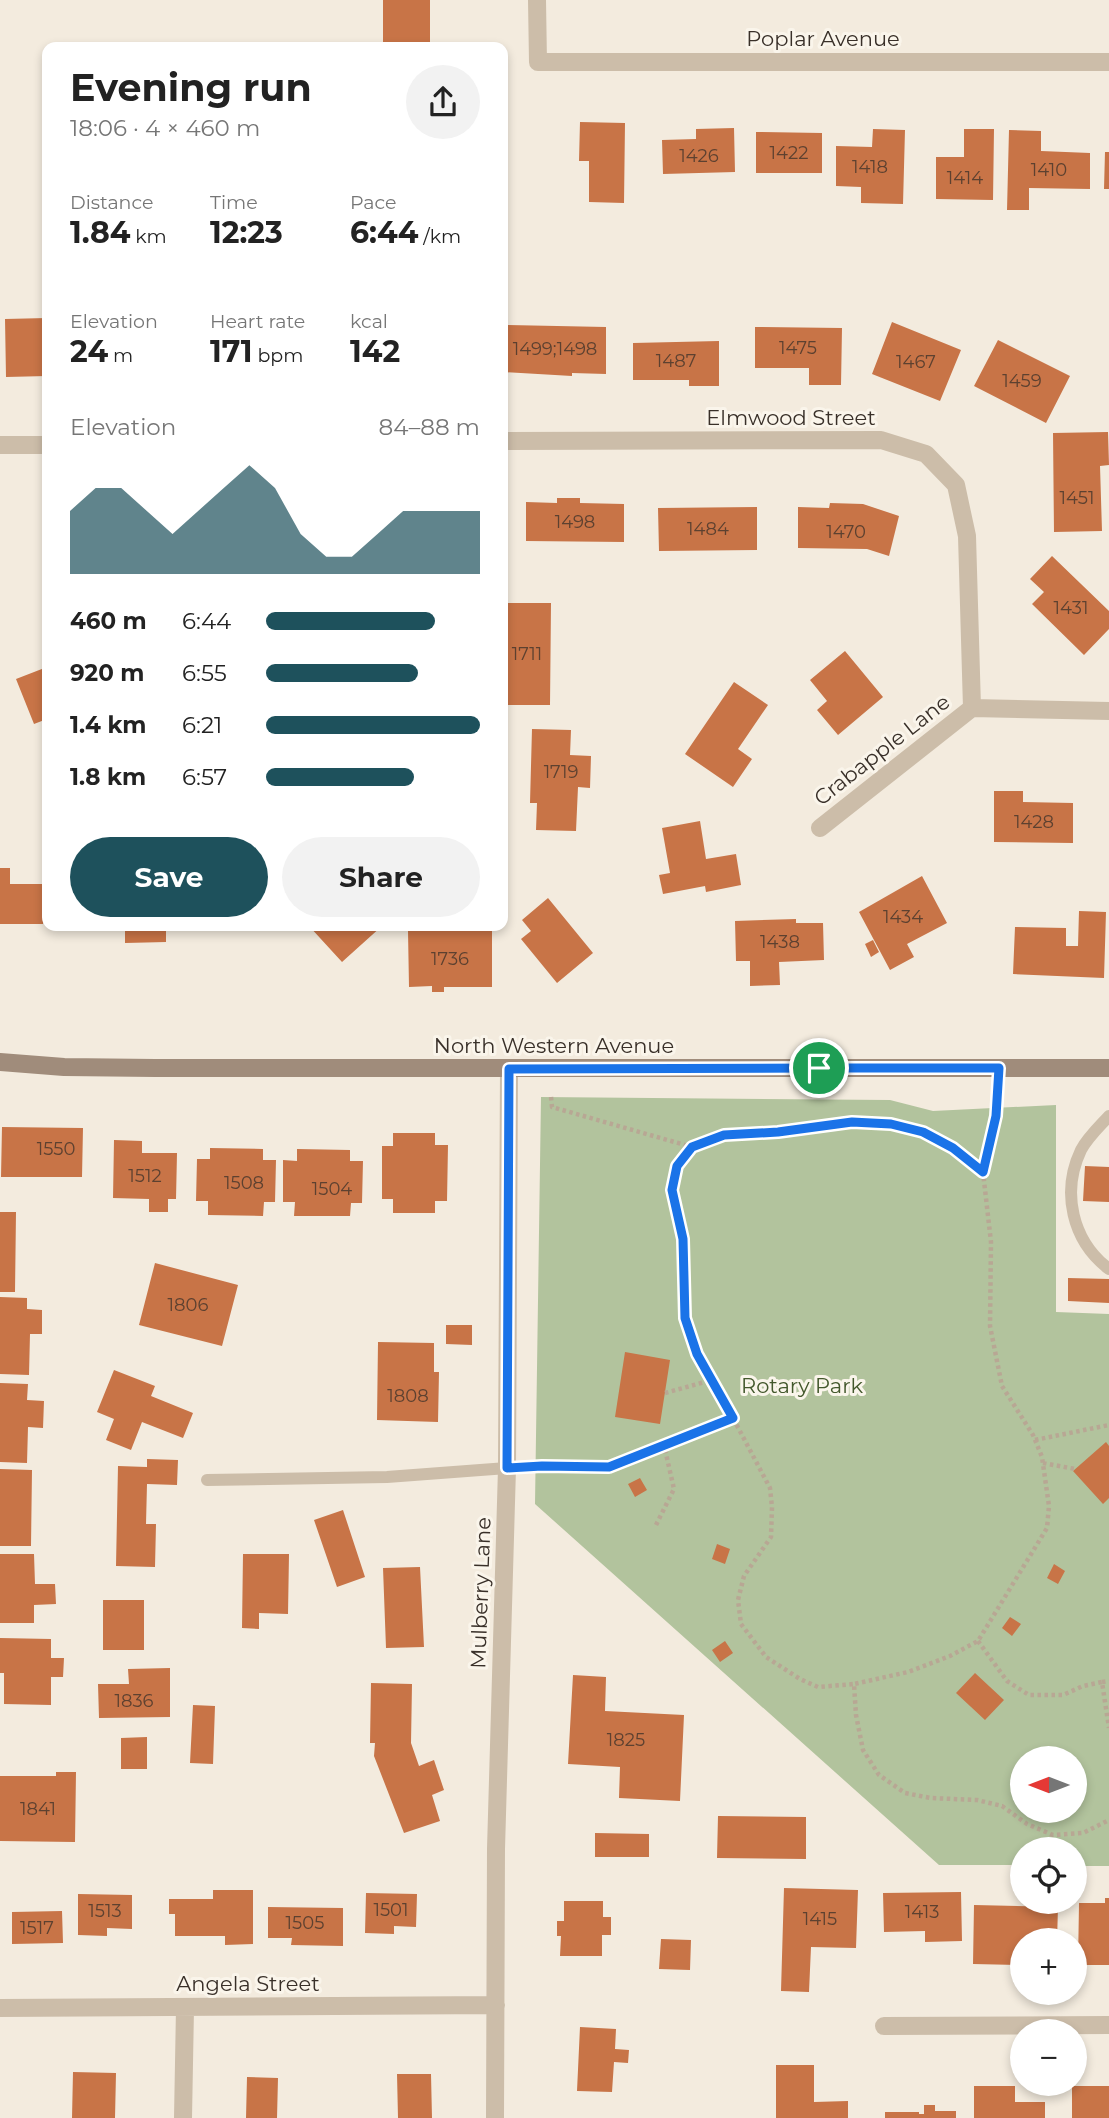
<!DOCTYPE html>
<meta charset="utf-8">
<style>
:root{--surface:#fff;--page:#f2f2f2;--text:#222;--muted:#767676;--accent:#1e515c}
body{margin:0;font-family:Montserrat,sans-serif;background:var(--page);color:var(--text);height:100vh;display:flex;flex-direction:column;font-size:26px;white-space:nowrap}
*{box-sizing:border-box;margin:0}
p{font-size:23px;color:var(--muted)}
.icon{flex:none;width:38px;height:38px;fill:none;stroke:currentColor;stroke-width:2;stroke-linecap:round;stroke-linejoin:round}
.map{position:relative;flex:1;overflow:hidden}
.side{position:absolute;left:42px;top:42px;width:466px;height:889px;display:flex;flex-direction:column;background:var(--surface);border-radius:14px;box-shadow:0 4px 10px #0003}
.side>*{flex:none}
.needle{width:46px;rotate:270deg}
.controls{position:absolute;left:1010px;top:1746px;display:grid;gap:14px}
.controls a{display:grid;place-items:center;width:77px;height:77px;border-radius:50%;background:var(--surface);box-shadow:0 4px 10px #0003;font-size:35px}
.pin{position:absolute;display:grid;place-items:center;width:60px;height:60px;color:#fff;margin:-30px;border:4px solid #fff;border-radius:50%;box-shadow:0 2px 7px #0007}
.round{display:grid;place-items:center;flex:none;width:74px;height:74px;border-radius:37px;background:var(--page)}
.overview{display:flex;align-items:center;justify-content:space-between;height:119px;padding:0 28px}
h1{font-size:38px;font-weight:700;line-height:52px}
.metrics{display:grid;grid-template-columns:repeat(3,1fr);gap:10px;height:119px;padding:7px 28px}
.metrics div{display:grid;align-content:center}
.metrics b{font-size:30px;font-weight:700}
.metrics small{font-size:19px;font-weight:400}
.metrics p{font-size:19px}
.chart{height:196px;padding:14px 28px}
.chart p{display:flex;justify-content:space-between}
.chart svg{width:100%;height:126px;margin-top:7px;fill:var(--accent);opacity:.7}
.action{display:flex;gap:14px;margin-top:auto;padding:14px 28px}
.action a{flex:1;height:80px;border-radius:42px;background:var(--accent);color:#fff;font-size:28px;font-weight:700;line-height:80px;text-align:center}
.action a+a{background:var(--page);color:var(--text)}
ul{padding:0 28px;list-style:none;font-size:23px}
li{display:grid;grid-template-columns:112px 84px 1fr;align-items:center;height:52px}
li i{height:18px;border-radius:9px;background:var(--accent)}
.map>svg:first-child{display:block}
.green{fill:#b2c39d;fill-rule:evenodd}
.building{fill:#c87447}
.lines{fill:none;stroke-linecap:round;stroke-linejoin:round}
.path{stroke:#b8a794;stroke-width:4.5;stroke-dasharray:3.5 3.5;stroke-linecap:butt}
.service{stroke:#ccbda9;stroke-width:12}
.minor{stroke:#ccbda9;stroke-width:18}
.secondary{stroke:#a08c7b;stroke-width:18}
.route-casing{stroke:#fff;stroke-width:14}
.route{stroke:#1a73e8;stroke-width:9}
.labels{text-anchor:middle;stroke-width:6;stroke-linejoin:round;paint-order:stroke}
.number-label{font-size:18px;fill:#5d4130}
.street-label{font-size:21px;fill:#393029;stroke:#faf5eb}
.park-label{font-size:21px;fill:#43582c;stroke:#faf5eb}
</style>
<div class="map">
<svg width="1109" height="2118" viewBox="0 0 1109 2118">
<rect width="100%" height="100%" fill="#f3ebde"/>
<path class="green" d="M541 1097 890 1100 933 1111 1056 1105V1312L1109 1314V1866H1075L1074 1850H1022V1865H939L535 1504ZM1022 1759H1074V1811H1022Z"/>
<path class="building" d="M383 0H430V47H383Z
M580 122 625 123 624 203 589 202V161H579Z
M734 128 735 172 663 174 662 140 696 139V129Z
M873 129 905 130 903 204 861 203V187L836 186V146L872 147Z
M964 129H994L993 200 936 199V157H964Z
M1009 130 1041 131V151L1090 153V189L1029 188V210H1007Z
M756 132 822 133V173H756Z
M1105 152H1109V189H1104Z
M47 318V376L6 377 5 319Z
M892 322 961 350 940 401 872 374Z
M504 325 606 327V374L572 373V376L503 372Z
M755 327 842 328 841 385H809V368H755Z
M998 340 1070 376 1046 423 974 386Z
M719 341V386H689V380H633V343Z
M1108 432 1109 465 1100 466 1102 531 1054 532 1053 433Z
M557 498H580V503L624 504V542L526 541V502L557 503Z
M830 503 863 504 899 516 889 556 867 549 798 548V507L829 508Z
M757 507V550L659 551 658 508Z
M1052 556 1109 611V629L1084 655 1032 604 1044 592 1030 579Z
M504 603H551L550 705H503Z
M845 651 883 697 838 735 817 710 827 701 810 680Z
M47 667V719L34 724 16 679Z
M734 682 768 705 738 749 752 759 733 787 685 754Z
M532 729 571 730 570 755 591 756 590 788 578 787 576 831 536 830 537 803H530Z
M994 791H1023V802L1073 803V843L994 842Z
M700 821 706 859 736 854 741 885 706 892 705 886 663 894 659 875 670 873 662 828Z
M0 868H10V884H43V924H0Z
M922 876 947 923 907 944 914 957 890 970 859 912Z
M548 898 593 953 557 983 521 939 531 931 522 920Z
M1079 911 1106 912 1104 978 1013 974 1015 927 1066 928V946H1078Z
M796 919V923H823L824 960 779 962 780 985 750 986V961H736L735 921Z
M125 926H166V942L125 943Z
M309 926H382L342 962Z
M441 926H468V930H492V987H444V992H432V986L409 987 408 931H441Z
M873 940 879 952 871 957 865 944Z
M2 1127 83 1128 82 1177H1Z
M393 1133H435V1145H448L447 1201H435V1213H393V1199H382V1146H393Z
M114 1140 142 1141V1153H177L176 1199H168V1212H149V1199L113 1198Z
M210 1148 263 1149V1160H276L275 1202H264L263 1216 208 1215V1201H196L197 1159H210Z
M297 1149 350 1150V1161H363L362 1203H351L350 1216H294L295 1202H283V1160L297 1161Z
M1085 1166 1109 1167V1202L1083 1201Z
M0 1212H16L15 1292H0Z
M155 1263 238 1285 222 1346 139 1325Z
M1068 1278 1109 1279V1303L1068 1301Z
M0 1297 27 1298V1309L42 1310V1334H30L29 1375 0 1374Z
M446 1325H472V1345L446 1344Z
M378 1342 434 1343V1372H439L438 1422 377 1420Z
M625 1352 670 1360 660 1424 615 1417Z
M114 1370 155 1386 151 1396 193 1413 183 1438 142 1422 131 1450 106 1440 114 1419 97 1412Z
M0 1383 28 1384 27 1400 44 1401 43 1428 28 1427 27 1463 0 1462Z
M1106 1442 1109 1446V1498L1103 1504 1073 1471Z
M147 1459 178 1460 177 1485 147 1484 146 1524H156L155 1567 116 1566 118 1466 147 1467Z
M0 1469 32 1470 31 1546H0Z
M640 1478 647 1490 635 1497 628 1484Z
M343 1510 365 1577 337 1587 314 1520Z
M717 1544 730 1549 725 1564 712 1559Z
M0 1554H34L35 1584H55L56 1604 34 1605V1623H0Z
M243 1554H289L288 1614 259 1613V1629L242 1628Z
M1054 1564 1065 1571 1058 1584 1047 1578Z
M420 1567 424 1647 386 1648 383 1568Z
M103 1600H144V1650H103Z
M1010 1617 1021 1624 1012 1636 1002 1628Z
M0 1638 51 1639V1658H64L63 1677H51V1705L4 1704V1673H0Z
M725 1641 733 1653 720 1662 712 1650Z
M170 1668V1717L99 1718 98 1684H129L128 1669Z
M975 1673 1004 1700 985 1720 956 1693Z
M573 1675 606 1677 605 1711 684 1715 680 1801 619 1798 620 1767 568 1764Z
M371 1683 412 1684 411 1743 419 1766 434 1760 444 1790 432 1795 440 1821 404 1833 374 1756 375 1743H370Z
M193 1705 215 1706 213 1764 190 1763Z
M147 1737V1769H121V1738Z
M56 1772H76L75 1842 0 1841V1776H56Z
M718 1816 806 1817V1859L717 1858Z
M595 1833 649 1834V1857H595Z
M784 1888 858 1890 856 1948 811 1947 809 1992 781 1991Z
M213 1890H253V1944L225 1945V1936H175V1914H169V1899H213Z
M961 1892 962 1941 925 1942V1931L884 1932 883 1893Z
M366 1893 417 1894 416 1927 394 1926V1934L365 1933Z
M78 1894 132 1895V1929L107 1928V1936L78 1935Z
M1105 1898H1109V1965H1078L1079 1903H1105Z
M564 1901H603V1917H611V1935H602V1956H560L561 1936H557V1921H564Z
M974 1905 1058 1907 1057 1941H1022V1965L973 1964Z
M268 1907 343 1908V1946L291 1945 292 1938H268Z
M62 1911 63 1943 12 1944V1912Z
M661 1939 691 1940 690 1970 659 1969Z
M580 2027 616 2029 615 2049 629 2050 628 2063 614 2062 612 2092 577 2091Z
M776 2065H814V2102L848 2101V2118H776Z
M73 2072 116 2073 115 2118H72Z
M397 2074H431L432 2118H398Z
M247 2077 278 2078 277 2118H246Z
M974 2086H1015V2102H1045V2118H974Z
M1072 2086H1109V2118H1072Z
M924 2105H935V2111H956V2118H885V2112H919V2114H924Z"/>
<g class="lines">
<path class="path" d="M551 1097 552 1107 692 1147 724 1135 778 1132 852 1122 891 1123 923 1132 953 1148 983 1172 991 1242 990 1326 1002 1386 1033 1435 1042 1457 1049 1506 1047 1528 978 1641 950 1656 908 1672 854 1684
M692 1147 677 1166 672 1190 683 1239 685 1318 697 1354 733 1418
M983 1172 996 1117 998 1087
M665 1393 712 1380
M1035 1440 1109 1425
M1043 1463 1075 1469
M526 1467H609L733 1418 770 1488 772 1507 771 1537 744 1576 738 1600 741 1624 766 1657 800 1679 818 1687 854 1684 856 1715 863 1750 879 1775 905 1793 931 1798 977 1800 1002 1806 1027 1824 1053 1835 1083 1833 1109 1820
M656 1525 674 1489 664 1445
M978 1641 1007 1681 1029 1695H1063L1083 1686 1102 1682 1109 1728
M1102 1682 1109 1681"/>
<path class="service" d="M1109 1116C1099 1127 1088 1137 1081 1150 1061 1192 1072 1241 1109 1269
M207 1480 387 1477 507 1468"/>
<path class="minor" d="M537 0 538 62H1109
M502 441 881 440 926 454 956 485 967 536 972 708
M0 445H47
M972 708 1109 711
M820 828 972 708
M0 2008 496 2005
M884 2026 1109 2025
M183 2118 185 2008
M495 2118 496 1849 507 1468 509 1069"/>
<path class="secondary" d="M0 1062 64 1067 155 1068H1109"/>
</g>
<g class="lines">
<g class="route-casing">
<path id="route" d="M819 1068H999L996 1116 983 1172 953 1148 923 1132 891 1124 852 1122 778 1132 724 1135 692 1147 677 1166 672 1190 683 1239 685 1318 697 1354 733 1418 609 1467 542 1466 507 1468 509 1069Z"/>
</g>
<use href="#route" class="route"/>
</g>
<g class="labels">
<g class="number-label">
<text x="789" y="159">1422</text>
<text x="699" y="162">1426</text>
<text x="870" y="173">1418</text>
<text x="1049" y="176">1410</text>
<text x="965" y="184">1414</text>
<text x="798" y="354">1475</text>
<text x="555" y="355">1499;1498</text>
<text x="676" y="367">1487</text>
<text x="916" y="368">1467</text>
<text x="1022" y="387">1459</text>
<text x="1077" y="504">1451</text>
<text x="575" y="528">1498</text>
<text x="708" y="535">1484</text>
<text x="846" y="538">1470</text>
<text x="1071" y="614">1431</text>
<text x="527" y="660">1711</text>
<text x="561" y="778">1719</text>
<text x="1034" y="828">1428</text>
<text x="903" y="923">1434</text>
<text x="780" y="948">1438</text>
<text x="450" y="965">1736</text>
<text x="56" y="1155">1550</text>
<text x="145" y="1182">1512</text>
<text x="244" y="1189">1508</text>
<text x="332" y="1195">1504</text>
<text x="188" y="1311">1806</text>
<text x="408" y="1402">1808</text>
<text x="134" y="1707">1836</text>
<text x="626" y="1746">1825</text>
<text x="38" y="1815">1841</text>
<text x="391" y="1916">1501</text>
<text x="105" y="1917">1513</text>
<text x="922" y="1918">1413</text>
<text x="820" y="1925">1415</text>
<text x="305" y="1929">1505</text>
<text x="37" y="1934">1517</text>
</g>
<g class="street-label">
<text x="823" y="46">Poplar Avenue</text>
<text x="791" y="425">Elmwood Street</text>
<text transform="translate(882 750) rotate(-38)" y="7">Crabapple Lane</text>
<text x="554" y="1053">North Western Avenue</text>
<text transform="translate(481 1593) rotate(-88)" y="7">Mulberry Lane</text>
<text x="248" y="1991">Angela Street</text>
</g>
<g class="park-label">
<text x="802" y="1393">Rotary Park</text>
</g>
</g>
</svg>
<div class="controls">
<a><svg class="needle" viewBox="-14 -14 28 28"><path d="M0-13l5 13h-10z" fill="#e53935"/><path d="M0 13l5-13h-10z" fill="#767676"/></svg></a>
<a><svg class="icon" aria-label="locate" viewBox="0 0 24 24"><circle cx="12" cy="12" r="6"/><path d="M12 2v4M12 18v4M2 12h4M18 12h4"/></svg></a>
<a>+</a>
<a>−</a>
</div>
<div class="pin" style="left:819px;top:1068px;background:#1e9e55"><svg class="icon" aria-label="arrive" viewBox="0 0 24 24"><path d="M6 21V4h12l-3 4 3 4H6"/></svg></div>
<section class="side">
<div class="overview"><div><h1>Evening run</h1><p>18:06 · 4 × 460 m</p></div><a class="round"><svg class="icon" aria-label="share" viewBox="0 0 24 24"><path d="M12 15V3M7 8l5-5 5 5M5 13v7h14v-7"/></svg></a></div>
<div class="metrics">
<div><p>Distance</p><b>1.84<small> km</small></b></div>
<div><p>Time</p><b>12:23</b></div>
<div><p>Pace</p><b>6:44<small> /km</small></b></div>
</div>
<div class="metrics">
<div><p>Elevation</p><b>24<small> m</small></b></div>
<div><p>Heart rate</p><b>171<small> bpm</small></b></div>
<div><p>kcal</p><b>142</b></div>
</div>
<div class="chart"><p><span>Elevation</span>84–88 m</p>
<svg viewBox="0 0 160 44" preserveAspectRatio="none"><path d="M0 44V22L10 14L20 14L30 22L40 30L50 22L60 14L70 6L80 14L90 30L100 38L110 38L120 30L130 22L140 22L150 22L160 22V44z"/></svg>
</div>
<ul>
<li><b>460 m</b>6:44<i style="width:79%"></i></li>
<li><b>920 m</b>6:55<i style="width:71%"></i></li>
<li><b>1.4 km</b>6:21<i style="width:100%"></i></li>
<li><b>1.8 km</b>6:57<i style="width:69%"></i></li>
</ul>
<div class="action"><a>Save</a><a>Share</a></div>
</section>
</div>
